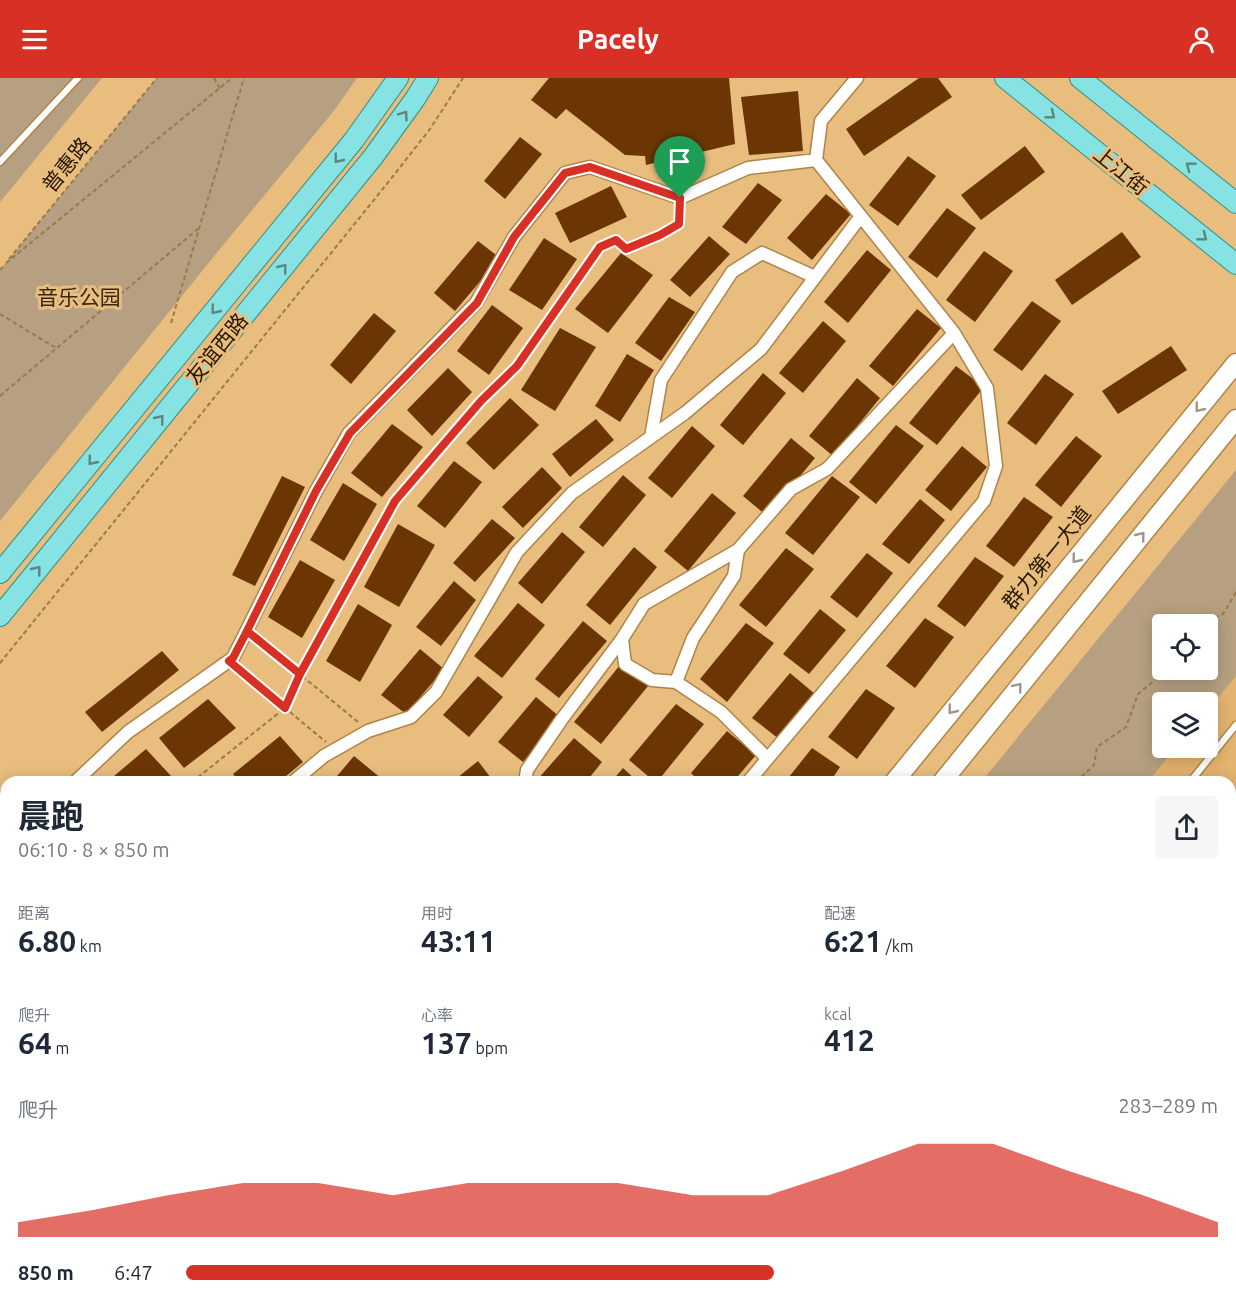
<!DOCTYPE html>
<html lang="zh">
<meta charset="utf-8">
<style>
:root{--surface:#fff;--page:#f6f6f7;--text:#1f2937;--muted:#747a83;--accent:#d93025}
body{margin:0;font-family:Ubuntu,"Noto Sans SC",sans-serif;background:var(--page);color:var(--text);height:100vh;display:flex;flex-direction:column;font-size:22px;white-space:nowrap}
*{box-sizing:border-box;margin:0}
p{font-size:20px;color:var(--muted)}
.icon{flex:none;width:33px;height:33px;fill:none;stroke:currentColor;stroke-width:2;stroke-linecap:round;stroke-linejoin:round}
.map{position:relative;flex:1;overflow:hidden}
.drawer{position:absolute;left:0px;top:698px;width:1236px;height:532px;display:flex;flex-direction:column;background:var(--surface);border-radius:18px 18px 0 0;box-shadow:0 3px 15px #0003}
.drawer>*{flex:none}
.tools{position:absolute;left:1152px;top:536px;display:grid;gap:12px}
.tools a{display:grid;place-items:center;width:66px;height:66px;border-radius:6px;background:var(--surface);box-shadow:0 3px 15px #0003;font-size:30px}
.pin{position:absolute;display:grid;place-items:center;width:51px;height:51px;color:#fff;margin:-62px -26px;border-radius:50% 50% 50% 0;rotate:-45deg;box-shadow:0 0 6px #0007}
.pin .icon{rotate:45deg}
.round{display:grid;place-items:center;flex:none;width:63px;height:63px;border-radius:6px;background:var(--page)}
.head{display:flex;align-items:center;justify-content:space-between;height:102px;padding:0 18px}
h1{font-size:33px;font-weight:700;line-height:45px}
.metrics{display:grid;grid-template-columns:repeat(3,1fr);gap:9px;height:102px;padding:6px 18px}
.metrics div{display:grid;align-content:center}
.metrics b{font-size:30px;font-weight:700}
.metrics small{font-size:16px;font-weight:400}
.metrics p{font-size:16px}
.chart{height:168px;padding:12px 18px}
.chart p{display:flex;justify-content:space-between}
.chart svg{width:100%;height:108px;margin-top:6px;fill:var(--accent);opacity:.7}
ul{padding:0 18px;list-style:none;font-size:20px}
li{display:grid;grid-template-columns:96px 72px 1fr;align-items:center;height:45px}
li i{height:15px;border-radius:8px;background:var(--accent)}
header{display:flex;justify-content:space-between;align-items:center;height:78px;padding:0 18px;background:var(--accent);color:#fff;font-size:27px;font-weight:700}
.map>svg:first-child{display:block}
.built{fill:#e4b46e}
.green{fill:#b6a081;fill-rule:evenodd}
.building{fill:#6b3604}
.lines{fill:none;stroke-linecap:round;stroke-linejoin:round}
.lane-casing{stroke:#ae8548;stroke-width:9}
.street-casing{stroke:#ae8548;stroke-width:15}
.secondary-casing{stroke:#ae8548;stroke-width:21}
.primary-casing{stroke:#318f87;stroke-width:22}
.path{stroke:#9a7a4b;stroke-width:2;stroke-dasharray:4.5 3;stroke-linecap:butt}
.lane{stroke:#fff;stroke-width:6}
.street{stroke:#fff;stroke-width:12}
.secondary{stroke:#fff;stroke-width:18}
.primary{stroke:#86e2e3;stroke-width:20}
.oneway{stroke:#5b877d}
.oneway2{stroke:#9e978c}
.route-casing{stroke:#fff;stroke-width:12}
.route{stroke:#d93025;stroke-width:8}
.labels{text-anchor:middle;stroke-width:6;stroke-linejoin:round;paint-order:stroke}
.street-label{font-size:21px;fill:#271700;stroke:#e8bd7e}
.park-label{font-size:21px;fill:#392910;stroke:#e8bd7e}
</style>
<header><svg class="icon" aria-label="menu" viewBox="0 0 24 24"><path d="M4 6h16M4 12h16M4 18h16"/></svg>Pacely<svg class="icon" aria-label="person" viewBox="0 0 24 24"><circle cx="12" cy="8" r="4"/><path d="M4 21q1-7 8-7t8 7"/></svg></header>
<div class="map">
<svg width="1236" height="1229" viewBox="0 0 1236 1229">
<rect width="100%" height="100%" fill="#e8bd7e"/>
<path class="built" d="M1236 598V1229H985L989 1224H1230V704L1148 703 1177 669H1208V632Z"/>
<path class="green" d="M0 0H102L0 124Z
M157 0H357L333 34 215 177 0 443V192Z
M1236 392V598L1208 632V624H1162V669H1177L1148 703H982ZM1162 546H1208V591H1162Z
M556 1224H890L897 1229H552Z"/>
<path class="building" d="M549 0H729L735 66 646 87 645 78 625 77 566 31 556 41 531 22Z
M919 0H938L952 19 864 78 846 51Z
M798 13 803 73 749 77 741 19Z
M520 59 542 76 505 121 484 103Z
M1025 68 1045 94 981 142 961 117Z
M908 78 936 98 898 148 869 127Z
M758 105 782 122 746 166 722 149Z
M611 108 627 139 570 165 555 135Z
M826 116 851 136 812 182 787 160Z
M947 130 976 150 937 200 908 179Z
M1122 154 1141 179 1072 227 1055 202Z
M709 158 730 176 690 219 670 202Z
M544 160 577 181 542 232 509 212Z
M478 163 500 180 455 233 434 215Z
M867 172 891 192 848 245 824 224Z
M984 173 1013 193 975 244 946 222Z
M621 175 653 197 608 255 575 231Z
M669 219 695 234 661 283 635 265Z
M1032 223 1061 243 1022 293 993 272Z
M492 227 523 250 489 297 457 273Z
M917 231 941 250 893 308 869 288Z
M374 235 396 253 351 306 330 287Z
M823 243 846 263 803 315 779 295Z
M560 250 596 269 555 333 521 312Z
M1171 268 1187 292 1118 336 1102 313Z
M627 276 654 292 620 344 595 328Z
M956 288 984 309 937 367 909 345Z
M448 290 472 314 432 358 407 332Z
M763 295 786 315 743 367 720 347Z
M1045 296 1074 316 1036 367 1007 345Z
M857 300 880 320 833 378 809 358Z
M510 320 539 347 494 392 466 365Z
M596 341 614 362 570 399 552 376Z
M392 346 423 369 382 419 351 395Z
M896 347 924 368 876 426 849 404Z
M692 348 715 368 672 420 648 400Z
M1076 358 1102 378 1061 429 1035 407Z
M791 360 815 380 767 438 743 418Z
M962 368 987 389 951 433 925 412Z
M454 383 482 404 445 450 417 428Z
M542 389 562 410 523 450 502 429Z
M623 397 646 417 603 469 579 449Z
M282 398 305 409 255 508 232 497Z
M832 398 860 419 813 477 785 455Z
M343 405 377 426 344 483 310 462Z
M712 415 736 435 688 493 664 473Z
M1024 419 1053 439 1014 489 986 468Z
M920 421 945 442 909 486 882 466Z
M492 441 515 460 475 504 453 485Z
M398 446 435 467 399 529 364 509Z
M562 454 585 474 542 526 518 505Z
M634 469 657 489 610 547 586 527Z
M786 470 814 491 766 549 739 527Z
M867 475 893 495 857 540 830 519Z
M975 479 1004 498 965 549 937 528Z
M300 482 335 502 302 560 268 539Z
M454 503 476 522 441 568 416 549Z
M518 525 545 547 502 600 474 578Z
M358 526 392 547 360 604 326 583Z
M820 531 846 552 809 596 783 576Z
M925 540 954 559 915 610 886 588Z
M583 543 607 563 559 620 535 601Z
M746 545 774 565 727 624 700 601Z
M420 571 444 591 406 636 381 617Z
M162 573 179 592 102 654 85 634Z
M620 587 648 608 601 666 574 644Z
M790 595 815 616 779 661 752 640Z
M478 598 503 619 469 659 443 637Z
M866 611 895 630 857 681 828 659Z
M536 619 560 639 523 684 498 664Z
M208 621 236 650 184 690 159 660Z
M676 626 704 646 657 704H655L629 682Z
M727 653 756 677 733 704H700L691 695Z
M280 658 303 684 279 704H239L233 696Z
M574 660 602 684 586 704H539L537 702Z
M812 670 840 689 830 704H785Z
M146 671 171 698 165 704H107Z
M354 678 382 701 380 704H332Z
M478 683 494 704H452Z
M623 690 638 704H611Z
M0 712 6 716V729L0 736Z
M6 842V881L0 878V853Z
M0 903 6 907V921L0 931Z
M6 993V1031L0 1028V1003Z
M0 1123 6 1128V1141L0 1148Z
M6 1184V1212L0 1206V1190Z
M90 1224H117L113 1229H96Z
M156 1224H165L171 1229H152Z
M207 1224H251L247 1229H202Z
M284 1224H325L321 1229H280Z
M367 1224H411L408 1229H363Z"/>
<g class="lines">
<g class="lane-casing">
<path id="lane" d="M0 84 78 0
M1190 704 1236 647
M1230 1131 1236 1136"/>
</g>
<g class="street-casing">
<path id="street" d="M651 359 661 302 732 194 762 175 815 199
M676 604 693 560 734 498 738 472
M767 680 721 634 676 604 652 602 625 586 622 561 644 526 738 472 791 411 827 391 954 255
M75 704 128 654 233 580 316 413 349 355 476 225 514 159 565 95 590 89 680 120 748 90 816 82
M293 704 324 678 368 653 411 639 436 614 517 474 572 415 685 335 761 271 861 138
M525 704 527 692 562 641 622 561
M748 704 984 423 996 388 987 310 954 255 816 82 821 43 857 0
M0 820 6 810
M0 1077 6 1071
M24 1229 29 1224
M332 1229 336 1224"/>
</g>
<g class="secondary-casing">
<path id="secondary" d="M894 704 1236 285
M942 704 1236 341
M466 1229 470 1224
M514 1229 519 1224"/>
</g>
<g class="primary-casing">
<path id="primary" d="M1005 0 1236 186
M1080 0 1236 125
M0 495 354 62 398 0
M0 538 373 79 415 21 428 0"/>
</g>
<path class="path" d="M214 0 220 11
M9 181 157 0
M6 185 232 0
M0 192 5 186
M0 236 56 270
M171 245 244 0
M0 318 199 150
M1201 546 1223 536 1236 514
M256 560 358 644
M0 585 390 102 430 51 463 0
M238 591 326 664
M192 704 285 630 299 596 395 423 481 323 517 288 600 169 616 162 626 171 661 157 679 146V132
M1076 704 1094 687 1097 669 1126 649 1138 616 1168 591
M0 966 6 956
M652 1224 655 1229
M677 1229 678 1224"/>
<use href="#lane" class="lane"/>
<use href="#street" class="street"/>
<use href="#secondary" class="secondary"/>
<use href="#primary" class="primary"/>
</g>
<defs><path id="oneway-chevron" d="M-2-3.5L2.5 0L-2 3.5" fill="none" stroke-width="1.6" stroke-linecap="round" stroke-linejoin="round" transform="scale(1.5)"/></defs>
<g class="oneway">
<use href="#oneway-chevron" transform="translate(404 37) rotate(-54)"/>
<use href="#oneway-chevron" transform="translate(1051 37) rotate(39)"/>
<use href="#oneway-chevron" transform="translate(338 81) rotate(129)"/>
<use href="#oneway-chevron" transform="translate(1190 88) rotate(-142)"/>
<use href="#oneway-chevron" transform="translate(1203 159) rotate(39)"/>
<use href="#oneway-chevron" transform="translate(283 190) rotate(-51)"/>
<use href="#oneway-chevron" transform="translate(215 232) rotate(129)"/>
<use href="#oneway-chevron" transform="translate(160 341) rotate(-51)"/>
<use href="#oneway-chevron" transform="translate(92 383) rotate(129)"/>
<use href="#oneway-chevron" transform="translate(37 492) rotate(-51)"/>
</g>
<g class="oneway2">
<use href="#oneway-chevron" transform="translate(1199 330) rotate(129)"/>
<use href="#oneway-chevron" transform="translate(1141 458) rotate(-51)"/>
<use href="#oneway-chevron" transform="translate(1076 481) rotate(129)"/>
<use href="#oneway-chevron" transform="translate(1018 609) rotate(-51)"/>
<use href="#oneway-chevron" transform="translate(952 632) rotate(129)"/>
</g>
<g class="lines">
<g class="route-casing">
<path id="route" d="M680 120 679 146 660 157 626 171 616 162 600 169 517 288 481 323 395 423 300 596 247 553 233 580 229 583 285 630 300 596 247 553 316 413 350 355 477 225 514 159 565 95 590 89 680 120"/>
</g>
<use href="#route" class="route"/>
</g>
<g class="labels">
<g class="street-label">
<text transform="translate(67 87) rotate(-51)" y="7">普惠路</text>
<text transform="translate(1121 93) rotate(39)" y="7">上江街</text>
<text transform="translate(217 271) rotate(-51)" y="7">友谊西路</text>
<text transform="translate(1047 480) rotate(-51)" y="7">群力第一大道</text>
</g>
<g class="park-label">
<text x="79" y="227">音乐公园</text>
</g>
</g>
</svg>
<div class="tools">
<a><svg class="icon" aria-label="locate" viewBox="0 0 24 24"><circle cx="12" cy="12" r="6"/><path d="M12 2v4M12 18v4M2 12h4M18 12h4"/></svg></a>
<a><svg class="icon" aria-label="layers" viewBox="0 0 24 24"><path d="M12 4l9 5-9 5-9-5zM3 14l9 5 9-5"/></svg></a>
</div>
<div class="pin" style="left:680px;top:120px;background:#1e9e55"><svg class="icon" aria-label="arrive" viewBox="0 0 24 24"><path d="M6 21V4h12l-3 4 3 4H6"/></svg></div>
<section class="drawer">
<div class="head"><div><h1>晨跑</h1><p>06:10 · 8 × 850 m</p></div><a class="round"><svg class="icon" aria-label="share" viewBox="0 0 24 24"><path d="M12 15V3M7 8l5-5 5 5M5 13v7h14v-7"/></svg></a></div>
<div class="metrics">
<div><p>距离</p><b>6.80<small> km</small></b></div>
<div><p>用时</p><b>43:11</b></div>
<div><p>配速</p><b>6:21<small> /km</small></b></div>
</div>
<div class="metrics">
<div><p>爬升</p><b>64<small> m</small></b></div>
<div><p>心率</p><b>137<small> bpm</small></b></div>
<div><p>kcal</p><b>412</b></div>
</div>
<div class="chart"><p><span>爬升</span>283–289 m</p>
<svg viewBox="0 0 160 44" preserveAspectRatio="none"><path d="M0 44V38L10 33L20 27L30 22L40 22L50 27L60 22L70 22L80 22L90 27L100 27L110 17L120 6L130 6L140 17L150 27L160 38V44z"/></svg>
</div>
<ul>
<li><b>850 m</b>6:47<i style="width:57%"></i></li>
</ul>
</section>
</div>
